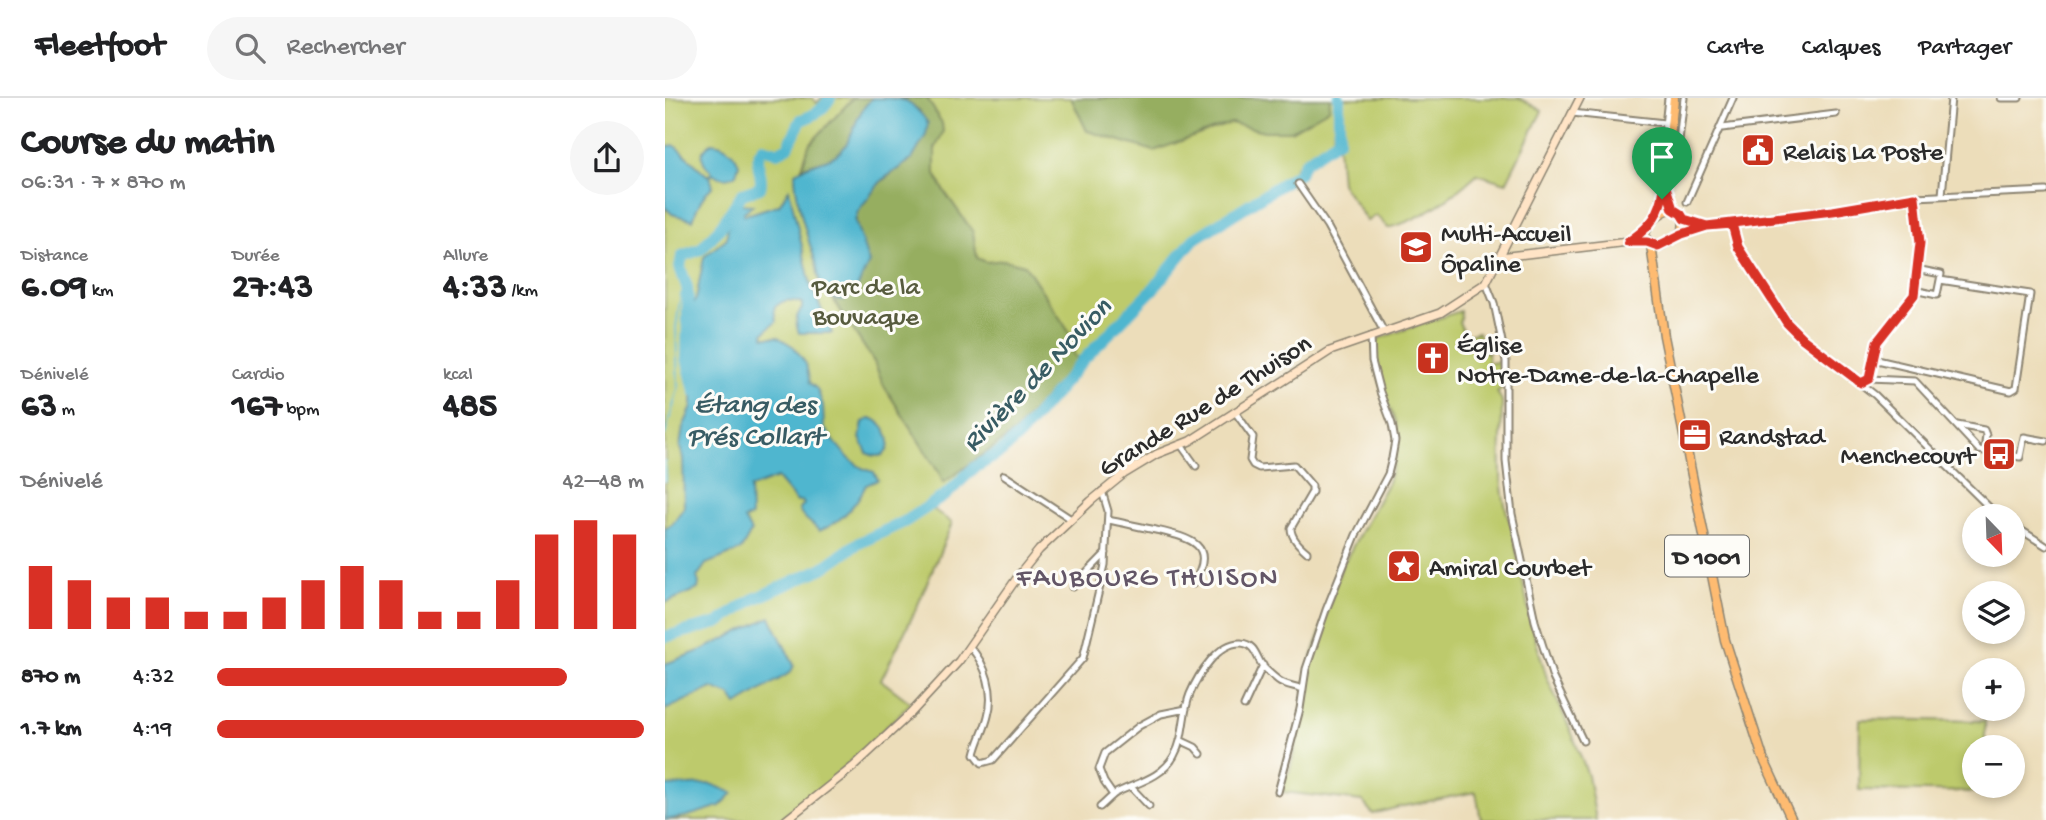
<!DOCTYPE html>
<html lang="fr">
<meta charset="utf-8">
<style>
:root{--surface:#fff;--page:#f6f6f6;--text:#202124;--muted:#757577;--line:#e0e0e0;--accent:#d93025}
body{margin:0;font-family:"Gochi Hand",sans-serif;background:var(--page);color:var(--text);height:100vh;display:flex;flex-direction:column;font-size:26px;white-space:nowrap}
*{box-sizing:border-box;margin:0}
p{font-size:23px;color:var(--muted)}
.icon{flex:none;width:38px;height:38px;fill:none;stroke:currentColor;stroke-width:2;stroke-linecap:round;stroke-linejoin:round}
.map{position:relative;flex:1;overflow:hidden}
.details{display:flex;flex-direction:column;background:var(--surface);width:665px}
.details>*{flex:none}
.needle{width:46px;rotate:157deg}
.fabs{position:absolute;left:1297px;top:406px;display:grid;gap:14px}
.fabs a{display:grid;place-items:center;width:63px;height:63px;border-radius:50%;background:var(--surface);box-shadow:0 4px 10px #0003;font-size:35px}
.pin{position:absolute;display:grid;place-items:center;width:60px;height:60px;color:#fff;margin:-72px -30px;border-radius:50% 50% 50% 0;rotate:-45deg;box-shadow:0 0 7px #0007}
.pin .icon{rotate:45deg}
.round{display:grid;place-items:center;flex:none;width:74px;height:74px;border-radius:37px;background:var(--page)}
.head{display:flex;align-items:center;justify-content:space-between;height:119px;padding:0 21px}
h1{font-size:38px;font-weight:700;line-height:52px}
.stats{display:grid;grid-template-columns:repeat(3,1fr);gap:10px;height:119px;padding:7px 21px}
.stats div{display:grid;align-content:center}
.stats b{font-size:35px;font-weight:700}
.stats small{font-size:19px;font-weight:400}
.stats p{font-size:19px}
.chart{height:196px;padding:14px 21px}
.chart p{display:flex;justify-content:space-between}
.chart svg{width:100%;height:126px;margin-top:7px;stroke:var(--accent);stroke-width:6}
ul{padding:0 21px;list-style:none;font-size:23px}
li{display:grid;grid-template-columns:112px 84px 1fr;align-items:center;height:52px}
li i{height:18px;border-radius:9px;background:var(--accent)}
header{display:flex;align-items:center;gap:42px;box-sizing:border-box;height:98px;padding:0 35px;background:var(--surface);border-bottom:2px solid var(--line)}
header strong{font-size:33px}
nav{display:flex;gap:38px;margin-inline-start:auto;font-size:24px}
.search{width:490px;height:63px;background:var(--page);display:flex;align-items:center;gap:18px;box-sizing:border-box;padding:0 24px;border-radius:38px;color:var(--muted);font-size:26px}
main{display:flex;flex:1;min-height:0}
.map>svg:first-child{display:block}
.green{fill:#bdca6c;stroke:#747a4c;stroke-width:2}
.forest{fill:#96ae60;stroke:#606c46;stroke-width:2}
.water{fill:#50b6cf;stroke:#3e707d;stroke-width:2}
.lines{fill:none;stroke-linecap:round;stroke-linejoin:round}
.stream{stroke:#50b6cf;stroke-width:2}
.river{stroke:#50b6cf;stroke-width:12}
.street-casing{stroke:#8c8472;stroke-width:9}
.secondary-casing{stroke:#8c8472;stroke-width:10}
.primary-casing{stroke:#8c8472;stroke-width:11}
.street{stroke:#fff;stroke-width:5}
.secondary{stroke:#ffe4c6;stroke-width:7}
.primary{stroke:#febb71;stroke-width:8}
.route-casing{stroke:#fff;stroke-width:14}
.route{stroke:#d93025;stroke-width:9}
.labels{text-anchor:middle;stroke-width:6;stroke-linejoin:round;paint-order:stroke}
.shield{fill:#fdfcf7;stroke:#6a6a68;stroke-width:2}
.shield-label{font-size:24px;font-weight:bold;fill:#2b2b2b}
.poi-label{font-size:26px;fill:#2b2b2b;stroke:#fdfcf7;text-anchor:start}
.park-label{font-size:26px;fill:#575b3e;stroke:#fdfcf7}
.street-label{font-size:26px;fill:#2b2b2b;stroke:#fdfcf7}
.water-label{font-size:28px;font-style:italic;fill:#385c64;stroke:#fdfcf7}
.neighbourhood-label{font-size:28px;letter-spacing:2px;fill:#635667;stroke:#fdfcf7}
</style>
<header>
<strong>Fleetfoot</strong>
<div class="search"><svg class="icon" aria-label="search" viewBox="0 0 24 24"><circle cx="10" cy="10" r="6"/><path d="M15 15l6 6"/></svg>Rechercher</div>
<nav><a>Carte</a><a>Calques</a><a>Partager</a></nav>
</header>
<main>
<section class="details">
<div class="head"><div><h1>Course du matin</h1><p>06:31 · 7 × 870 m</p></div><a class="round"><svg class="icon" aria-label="share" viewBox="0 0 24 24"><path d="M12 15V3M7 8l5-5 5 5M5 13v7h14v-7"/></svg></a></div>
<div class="stats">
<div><p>Distance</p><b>6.09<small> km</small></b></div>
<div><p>Durée</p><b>27:43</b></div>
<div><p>Allure</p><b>4:33<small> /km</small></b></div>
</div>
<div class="stats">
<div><p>Dénivelé</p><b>63<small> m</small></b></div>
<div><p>Cardio</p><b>167<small> bpm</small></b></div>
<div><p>kcal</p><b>485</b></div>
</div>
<div class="chart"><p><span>Dénivelé</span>42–48 m</p>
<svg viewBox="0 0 160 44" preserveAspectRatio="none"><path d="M5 44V22M15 44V27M25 44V33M35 44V33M45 44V38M55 44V38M65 44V33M75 44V27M85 44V22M95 44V27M105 44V38M115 44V38M125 44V27M135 44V11M145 44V6M155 44V11"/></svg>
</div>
<ul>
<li><b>870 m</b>4:32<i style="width:82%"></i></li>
<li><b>1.7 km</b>4:19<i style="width:100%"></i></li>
</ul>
</section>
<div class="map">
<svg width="1381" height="722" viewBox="0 0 1381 722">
<rect width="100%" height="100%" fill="#fdfcf7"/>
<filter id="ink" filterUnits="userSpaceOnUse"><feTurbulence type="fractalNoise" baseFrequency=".0143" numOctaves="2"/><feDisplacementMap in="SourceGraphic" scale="14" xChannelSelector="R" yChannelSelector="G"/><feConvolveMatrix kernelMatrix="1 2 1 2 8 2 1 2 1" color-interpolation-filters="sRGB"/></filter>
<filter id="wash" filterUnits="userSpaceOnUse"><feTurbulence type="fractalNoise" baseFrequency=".00686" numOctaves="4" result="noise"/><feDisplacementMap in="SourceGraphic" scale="28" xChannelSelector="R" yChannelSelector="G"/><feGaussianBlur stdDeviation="1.57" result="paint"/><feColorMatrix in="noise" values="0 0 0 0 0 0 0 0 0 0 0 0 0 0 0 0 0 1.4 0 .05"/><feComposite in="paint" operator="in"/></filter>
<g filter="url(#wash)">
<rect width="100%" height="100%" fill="#ecddba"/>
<path class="green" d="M0 0H147L152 5 156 0H671L668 42 638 61 630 70 634 78 531 144 490 192 422 261 356 338 336 356 311 371 268 411 287 425 252 509 216 582 246 605 160 688 114 722H0Z
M679 0H854L877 13 841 85 812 76C788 98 756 122 723 130L711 117 702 123 676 85 673 48 679 30Z
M795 213 796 220 794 224 800 238 813 234 819 254H823V265L836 264 837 290 832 294 837 303C837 345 830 389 847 429L867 530 882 580 906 633 923 678 931 722H816L811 694 734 709 708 716 697 703 617 694 621 675H624L644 592 647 560 676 470 723 384 731 357 733 341 731 323 720 300 710 266V245L715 240Z
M1195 621 1320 623V649H1309V688H1319V694L1194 692Z"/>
<path class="forest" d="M188 0H208C190 15 191 35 178 52 170 62 149 65 137 69L144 47Z
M237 0H262L277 25 278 34 270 51V76L282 97 308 134 312 160 321 164 339 162 360 167 412 246 408 256 414 261 350 334 278 385 274 375 219 288 209 264 168 201 179 202 204 165C200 153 191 135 191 122 190 98 230 73 247 61L255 13Z
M406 0H665L664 11 626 33H599L566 25 489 53 422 33Z"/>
<path class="water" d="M208 0C237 0 246 0 263 25L261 37 247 61 217 82 193 113 190 123 204 165 191 192 179 202C171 201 164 201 159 193 152 183 154 173 150 162 142 139 130 99 130 75 143 64 164 65 176 53 190 40 188 16 208 0Z
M47 45C61 46 69 54 74 66L71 76C63 81 57 81 49 76L45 78 48 88C37 97 32 108 28 122L7 116 0 109V49L9 47 43 78 47 74C36 64 32 53 47 45Z
M124 91 146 188 167 235H134C130 226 130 218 137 211V205C125 201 118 201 109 210L111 224 98 235 99 239H113L129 249 141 266 145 285 152 291 158 307 159 330C172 346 187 371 209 374L213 382 201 387C191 407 175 425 154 433 147 424 138 422 134 411L139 406 137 403 132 404 112 380 85 390 86 419 79 421 86 434 76 452 41 466 32 479 34 485 33 491 0 505V431L8 425 19 409 18 361 15 348 18 329 27 309V207L31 201 39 159 62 140 63 121 75 106 88 107 79 114V117C91 115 102 109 114 107Z
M206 320C232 330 229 369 202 355L195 340 198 324Z
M105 519 129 567 126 574 72 607 65 597 47 590 0 612V566L37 552Z
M46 686 68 695 55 708 23 718 0 722V688Z"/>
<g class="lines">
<path class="stream" d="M20 191 22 189
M0 337 13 291 11 229 16 196
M0 363V383"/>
<path class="river" d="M30 293 22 260 23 201 22 189 15 169 17 158 36 151 55 130 77 96 95 90C100 76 86 63 98 50L113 54 123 49 136 22C150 17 157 13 165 0
M0 539 53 525 87 502 158 470 192 446 241 423 282 396 309 370 336 354 355 337 420 260 488 191 529 141 634 75 640 64 674 41V0"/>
</g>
</g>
<g filter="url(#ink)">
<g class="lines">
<g class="street-casing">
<path id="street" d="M1336 0H1354
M907 15 1000 25
M1057 30 1171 16
M1001 72 1012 60 1019 0
M633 86 662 128 719 234
M998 93 994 83 1003 0
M1277 97 1286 0
M1022 104 1068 0
M1019 121 1039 128
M1067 126 1073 149 1131 235 1210 297 1333 418
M1017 136 1042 128 1168 113 1250 99 1381 93
M821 185 829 205 841 263V363L847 416 870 523 888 580 918 643
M1249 192 1272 197 1275 182
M1208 261 1346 293 1351 290 1365 196 1275 182 1276 176 1251 171
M1204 281 1212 244 1249 197 1255 145 1250 99
M1196 285 1204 281 1250 283 1314 352 1319 353 1355 359 1359 339 1381 343
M570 314 588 339 585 362 588 367 594 370 629 367 647 388V394L626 430C626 440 635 448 642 454
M1292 327 1319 332 1321 337 1319 353
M516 347 531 368
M339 377 406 421
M443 422C459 425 475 429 491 432 525 440 553 446 528 486
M1348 427 1381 448
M408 489 441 455
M305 549C321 566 330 595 323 618 320 631 313 643 310 656L317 665 328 662 418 560 440 467 443 413 437 393
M579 608 598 567
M515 642 530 649 536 656
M466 689 484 708
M613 694 635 611 641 571 661 512 691 437 723 376 727 360 730 343 727 326 715 294 707 263 706 238
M448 697 439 684 434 671 440 655 474 628 496 616 521 611
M435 709C440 705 445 699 451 695 471 685 497 680 509 658 520 639 517 616 525 596 533 577 553 544 576 545 590 546 591 558 597 567 601 572 608 578 613 582 619 587 630 588 638 591"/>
</g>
<g class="secondary-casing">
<path id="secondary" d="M835 159 963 144H982
M121 722 188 669 246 615 294 563 354 477 374 452 426 403 459 376 492 356 525 343 665 253 775 215 821 185 915 0"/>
</g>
<g class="primary-casing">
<path id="primary" d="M1006 111 1012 113 1019 120 1018 134 997 147H986L980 139C980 126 994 114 1006 111Z
M993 117 1000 86 1009 0
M986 147 999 238 1060 542 1098 660 1127 722"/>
</g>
<use href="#street" class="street"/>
<use href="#secondary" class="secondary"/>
<use href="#primary" class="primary"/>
</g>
</g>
<g class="lines" filter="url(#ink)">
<g class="route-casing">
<path id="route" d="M997 101C992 121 981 132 963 144H982L993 148 1017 136 1042 128 1067 126 1073 149 1122 225 1138 241 1196 285 1204 281 1212 244 1249 197 1255 145 1250 99 1168 113 1042 128 1019 121 1016 116 1008 111 1000 86 997 101"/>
</g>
<use href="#route" class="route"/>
</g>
<defs>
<g id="civic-square" transform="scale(1.75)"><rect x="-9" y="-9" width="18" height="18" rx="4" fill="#c8321e" stroke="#fdfcf7"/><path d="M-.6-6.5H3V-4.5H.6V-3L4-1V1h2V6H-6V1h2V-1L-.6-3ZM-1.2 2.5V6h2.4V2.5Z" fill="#fff"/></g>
<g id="school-square" transform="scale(1.75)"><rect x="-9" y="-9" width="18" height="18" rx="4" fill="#c8321e" stroke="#fdfcf7"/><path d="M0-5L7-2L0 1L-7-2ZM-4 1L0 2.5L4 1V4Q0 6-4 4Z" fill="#fff"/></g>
<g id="church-square" transform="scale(1.75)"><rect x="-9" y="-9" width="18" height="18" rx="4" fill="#c8321e" stroke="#fdfcf7"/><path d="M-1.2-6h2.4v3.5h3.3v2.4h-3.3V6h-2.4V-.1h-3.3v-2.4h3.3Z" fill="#fff"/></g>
<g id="office-square" transform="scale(1.75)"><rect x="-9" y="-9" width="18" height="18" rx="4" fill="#c8321e" stroke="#fdfcf7"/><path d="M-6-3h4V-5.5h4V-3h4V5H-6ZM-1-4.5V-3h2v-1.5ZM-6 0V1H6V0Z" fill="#fff"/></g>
<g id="bus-square" transform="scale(1.75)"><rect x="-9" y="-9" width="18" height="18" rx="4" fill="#c8321e" stroke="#fdfcf7"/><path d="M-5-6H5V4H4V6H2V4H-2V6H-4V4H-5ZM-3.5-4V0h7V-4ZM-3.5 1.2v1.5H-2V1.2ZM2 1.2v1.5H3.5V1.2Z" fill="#fff"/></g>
<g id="sight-square" transform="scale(1.75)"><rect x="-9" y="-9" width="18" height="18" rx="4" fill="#c8321e" stroke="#fdfcf7"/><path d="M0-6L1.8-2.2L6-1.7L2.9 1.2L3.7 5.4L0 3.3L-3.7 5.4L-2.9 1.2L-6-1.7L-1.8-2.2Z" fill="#fff"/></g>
</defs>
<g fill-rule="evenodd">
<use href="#civic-square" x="1093" y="52"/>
<use href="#school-square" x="751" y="149"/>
<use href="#church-square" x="768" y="260"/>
<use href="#office-square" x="1030" y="337"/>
<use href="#bus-square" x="1334" y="356"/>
<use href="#sight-square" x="739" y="468"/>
</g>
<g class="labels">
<rect class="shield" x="1000" y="437.5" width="84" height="41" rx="5"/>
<g class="shield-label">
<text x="1042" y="466">D 1001</text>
</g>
<g class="poi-label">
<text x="1118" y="61">Relais La Poste</text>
<text x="776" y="143">Multi-Accueil<tspan x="776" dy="30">Ôpaline</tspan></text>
<text x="792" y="254">Église<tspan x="792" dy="30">Notre-Dame-de-la-Chapelle</tspan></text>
<text x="1054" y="346">Randstad</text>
<text x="1310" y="365" text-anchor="end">Menchecourt</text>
<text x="764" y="477">Amiral Courbet</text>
</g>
<g class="park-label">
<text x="201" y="196">Parc de la<tspan x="201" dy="30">Bouvaque</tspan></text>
</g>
<g class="street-label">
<text transform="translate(539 306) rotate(-32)" y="9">Grande Rue de Thuison</text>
</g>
<g class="water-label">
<text transform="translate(370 275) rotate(-46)" y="10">Rivière de Novion</text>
<text x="90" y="314">Étang des<tspan x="90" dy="32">Prés Collart</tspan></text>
</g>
<g class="neighbourhood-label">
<text x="483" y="487">FAUBOURG THUISON</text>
</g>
</g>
</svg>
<div class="fabs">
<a><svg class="needle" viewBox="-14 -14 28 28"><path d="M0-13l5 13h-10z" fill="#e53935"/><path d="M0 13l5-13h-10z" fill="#757577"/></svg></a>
<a><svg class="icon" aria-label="layers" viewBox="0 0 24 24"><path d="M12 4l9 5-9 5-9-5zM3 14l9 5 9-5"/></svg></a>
<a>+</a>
<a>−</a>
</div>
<div class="pin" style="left:997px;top:101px;background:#1e9e55"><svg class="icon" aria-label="arrive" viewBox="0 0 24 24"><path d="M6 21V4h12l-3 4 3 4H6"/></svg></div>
</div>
</main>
